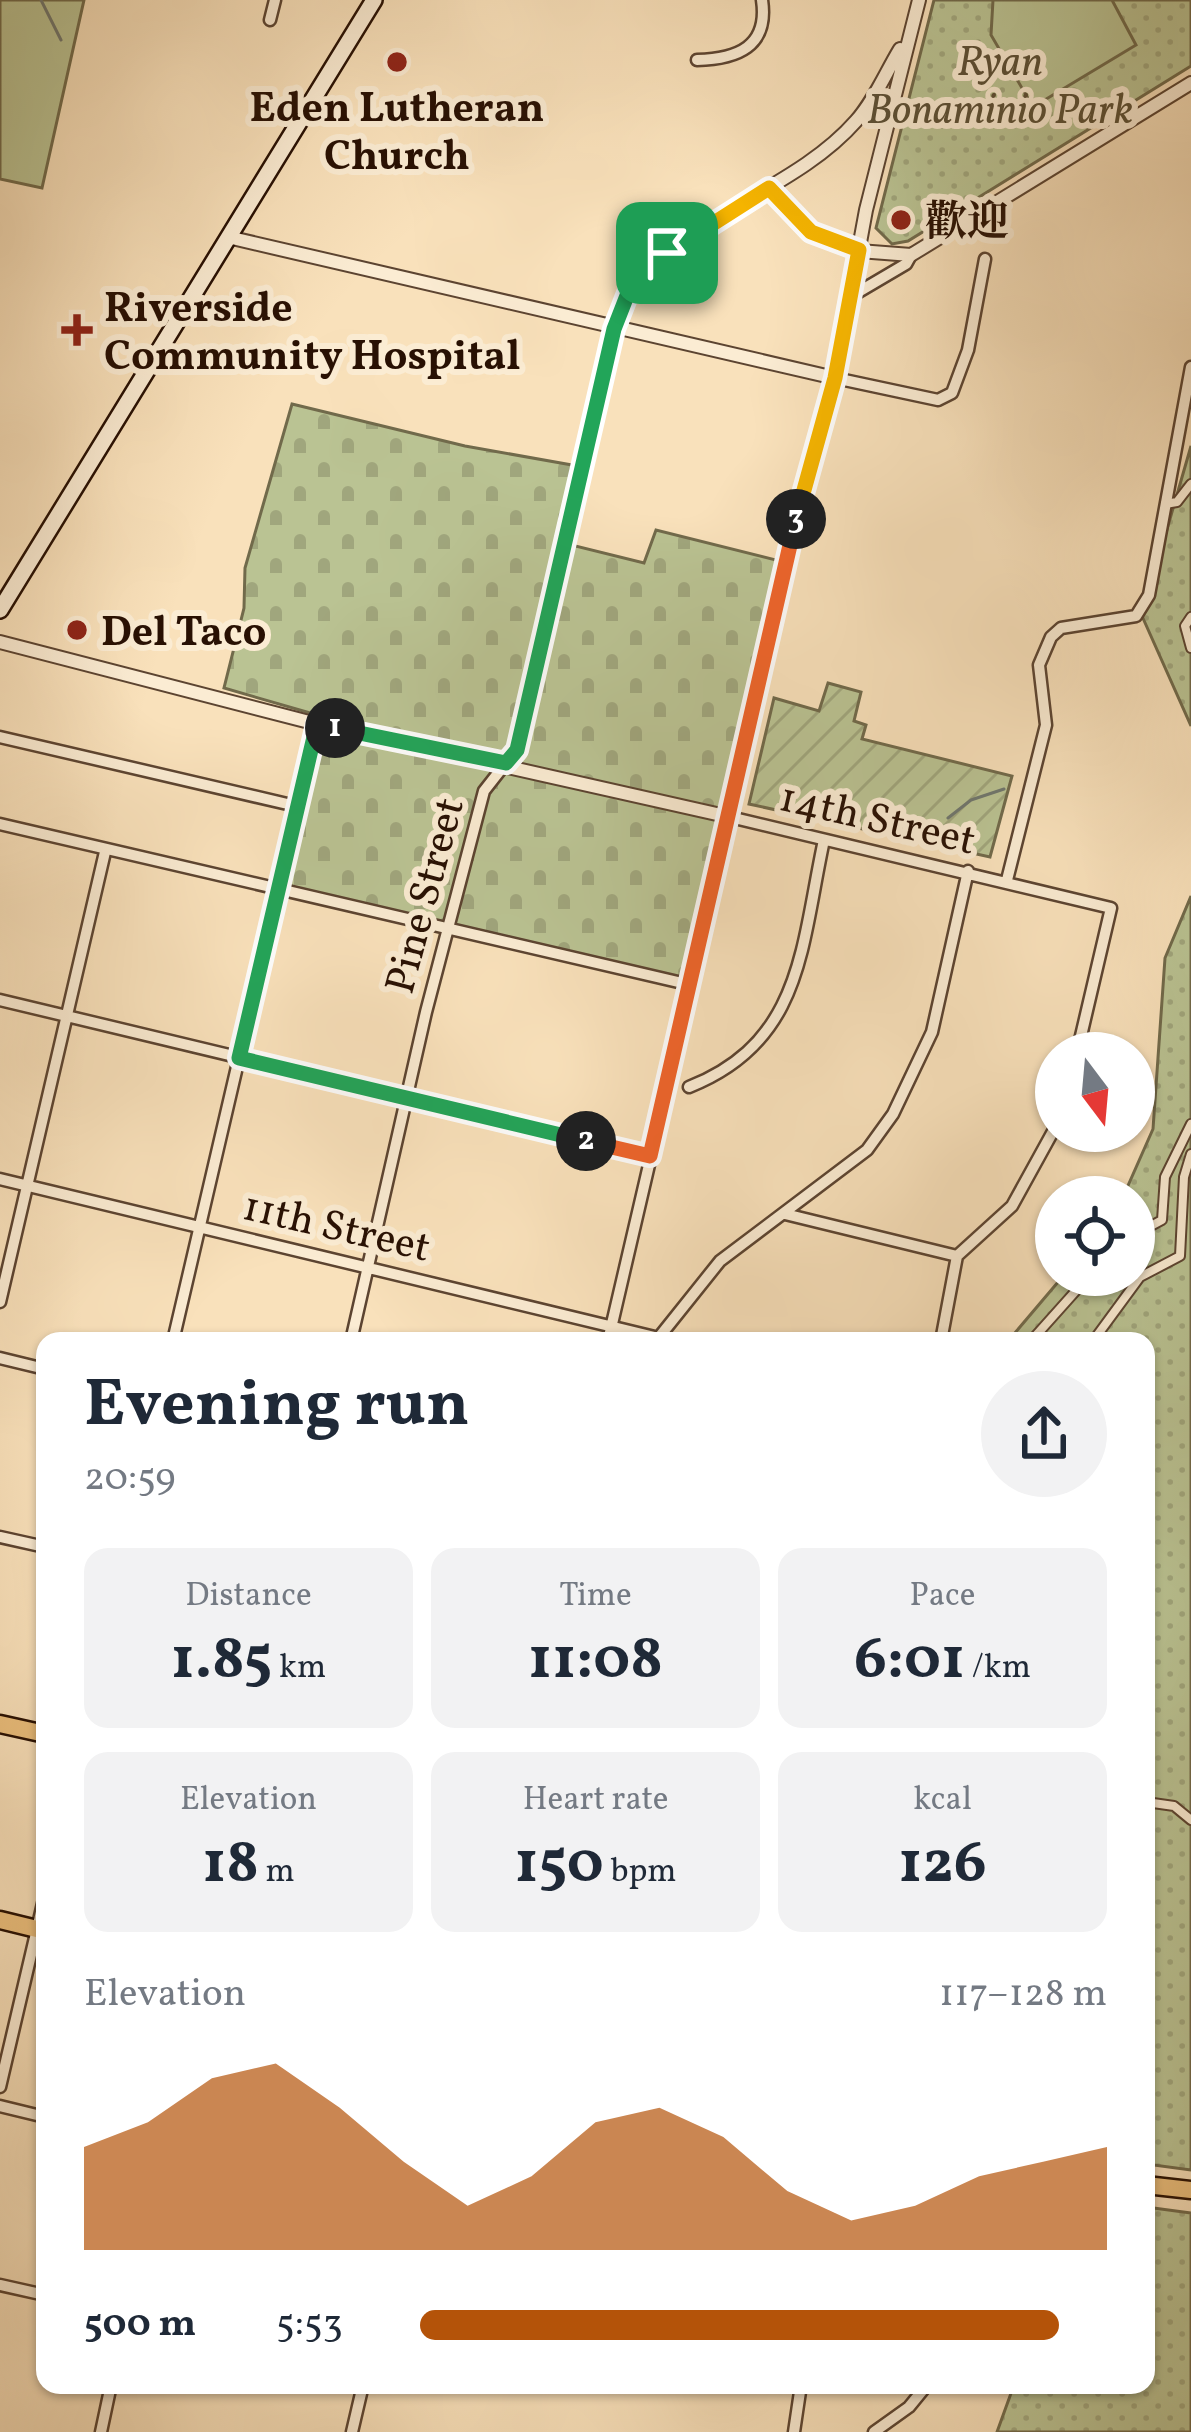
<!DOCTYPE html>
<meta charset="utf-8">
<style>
:root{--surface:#fff;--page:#f2f2f3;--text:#1f2937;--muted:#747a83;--accent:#b45309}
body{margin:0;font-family:Vollkorn,"Noto Serif SC",serif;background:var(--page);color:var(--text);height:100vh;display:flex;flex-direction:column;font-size:45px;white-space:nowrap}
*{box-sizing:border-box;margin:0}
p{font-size:39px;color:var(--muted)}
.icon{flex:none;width:66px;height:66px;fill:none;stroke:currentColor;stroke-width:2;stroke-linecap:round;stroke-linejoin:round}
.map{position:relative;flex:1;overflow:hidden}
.drawer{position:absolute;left:36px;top:1332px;width:1119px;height:1062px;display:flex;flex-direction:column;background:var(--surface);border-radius:24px;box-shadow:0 3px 9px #0004}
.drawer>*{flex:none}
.needle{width:78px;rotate:164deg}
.controls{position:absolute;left:1035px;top:1032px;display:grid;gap:24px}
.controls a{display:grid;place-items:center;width:120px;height:120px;border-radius:50%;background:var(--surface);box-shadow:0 3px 9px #0004;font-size:60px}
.pin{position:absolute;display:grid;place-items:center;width:102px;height:102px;color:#fff;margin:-51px;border-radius:24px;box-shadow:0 6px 18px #0006}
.km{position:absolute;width:60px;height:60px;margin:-30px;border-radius:50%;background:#222;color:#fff;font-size:33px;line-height:60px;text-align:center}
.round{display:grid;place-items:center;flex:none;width:126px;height:126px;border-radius:63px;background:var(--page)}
.overview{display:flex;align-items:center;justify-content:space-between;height:204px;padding:0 48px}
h1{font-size:66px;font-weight:700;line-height:90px}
.figures{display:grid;grid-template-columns:repeat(3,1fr);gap:18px;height:204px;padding:12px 48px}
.figures div{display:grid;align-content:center;border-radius:24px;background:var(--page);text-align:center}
.figures b{font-size:60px;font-weight:700}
.figures small{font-size:33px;font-weight:400}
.figures p{font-size:33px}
.chart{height:336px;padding:24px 48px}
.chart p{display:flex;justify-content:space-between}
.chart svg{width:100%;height:216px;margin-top:12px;fill:var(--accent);opacity:.7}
ul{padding:0 48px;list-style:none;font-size:39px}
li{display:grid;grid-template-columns:192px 144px 1fr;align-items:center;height:90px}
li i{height:30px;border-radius:15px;background:var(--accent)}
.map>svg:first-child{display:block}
.cemetery{fill:url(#cemetery-stones);stroke:#716a4b;stroke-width:3}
.park{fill:url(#park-dots);stroke:#716a4b;stroke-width:3}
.garden{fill:url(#garden-furrows);stroke:#716a4b;stroke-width:3}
.pitch{fill:#bac393;stroke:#716a4b;stroke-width:3}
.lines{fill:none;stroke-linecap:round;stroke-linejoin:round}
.stream{stroke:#6f776f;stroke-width:3}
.pedestrian-casing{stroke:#5c4431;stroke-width:12}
.minor-casing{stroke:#5c4431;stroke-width:15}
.tertiary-casing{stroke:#5c4431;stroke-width:16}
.secondary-casing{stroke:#281003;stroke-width:20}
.primary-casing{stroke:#281003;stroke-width:21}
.pedestrian{stroke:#fbecd3;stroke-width:8}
.minor{stroke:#fbecd3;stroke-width:10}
.tertiary{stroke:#fbecd3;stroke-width:12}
.secondary{stroke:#fbecd3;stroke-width:15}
.primary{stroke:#ecc07e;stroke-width:16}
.split-1-casing{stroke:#fff;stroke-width:24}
.split-2-casing{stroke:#fff;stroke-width:24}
.split-3-casing{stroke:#fff;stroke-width:24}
.split-4-casing{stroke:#fff;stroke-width:24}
.split-1{stroke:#22a559;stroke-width:15}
.split-2{stroke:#22a559;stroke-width:15}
.split-3{stroke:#f0652b;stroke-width:15}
.split-4{stroke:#f5b400;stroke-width:15}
.poi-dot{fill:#8f2418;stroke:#fbecd3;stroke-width:4.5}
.labels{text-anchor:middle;stroke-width:12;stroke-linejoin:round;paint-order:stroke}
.park-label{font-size:42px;font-style:italic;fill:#5b4f35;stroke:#fbecd3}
.poi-label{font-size:42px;font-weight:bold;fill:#281003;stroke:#fbecd3;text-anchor:start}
.street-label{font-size:42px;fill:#281003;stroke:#fbecd3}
</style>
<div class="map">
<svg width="1191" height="2432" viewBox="0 0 1191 2432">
<defs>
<pattern id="cemetery-stones" width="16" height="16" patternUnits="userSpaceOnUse" patternTransform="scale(3)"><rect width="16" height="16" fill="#bac393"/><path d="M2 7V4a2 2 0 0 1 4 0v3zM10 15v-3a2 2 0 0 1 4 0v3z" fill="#a0a67d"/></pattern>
<pattern id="park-dots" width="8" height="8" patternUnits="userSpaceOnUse" patternTransform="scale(3)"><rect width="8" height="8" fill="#bac393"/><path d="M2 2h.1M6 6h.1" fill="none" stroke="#a0a67d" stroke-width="1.8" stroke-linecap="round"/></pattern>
<pattern id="garden-furrows" width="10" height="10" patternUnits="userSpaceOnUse" patternTransform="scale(3)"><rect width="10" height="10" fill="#bac393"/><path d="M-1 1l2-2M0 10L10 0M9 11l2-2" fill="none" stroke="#a0a67d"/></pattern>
</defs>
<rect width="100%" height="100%" fill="#f9e1bb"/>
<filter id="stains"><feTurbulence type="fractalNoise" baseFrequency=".00167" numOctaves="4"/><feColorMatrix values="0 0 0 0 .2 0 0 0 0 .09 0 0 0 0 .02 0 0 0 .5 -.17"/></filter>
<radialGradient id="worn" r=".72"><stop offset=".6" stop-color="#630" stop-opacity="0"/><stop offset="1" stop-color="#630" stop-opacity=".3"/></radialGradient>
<path class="cemetery" d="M292 404 465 446 572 465 559 542 644 563 656 530 780 561 690 990 278 893 316 749 331 719 224 688 244 608 245 568Z"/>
<path class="park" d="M934 0H1191V66L908 241 892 244 876 228Z
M1191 446V726L1142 616Z
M1191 896V2170L1146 2164V1341H1008L1064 1275H1134V1197H1123L1153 1129 1165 958Z
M1146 2207 1191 2213V2432H997L1014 2385H1146Z"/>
<path class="garden" d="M828 683 861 692 854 721 866 725 862 739 1012 776 990 857 749 804 774 698 819 711Z"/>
<path class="pitch" d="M0 0H84L42 188 0 179Z
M993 0H1112L1136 45 1033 107 991 35Z"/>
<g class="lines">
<path class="stream" d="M41 0 61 40
M948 818 971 800 1004 789"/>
<g class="pedestrian-casing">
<path id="pedestrian" d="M1165 504 1177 502 1191 484
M1191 617 1185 626 1191 648
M1134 1235 1162 1220 1165 1177 1191 1124
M1031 1341 1090 1275
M1093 1341 1140 1277 1180 1256 1184 1177 1191 1154
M1146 1802 1174 1806 1191 1820"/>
</g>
<g class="minor-casing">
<path id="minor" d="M270 20 275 0
M697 60C737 59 769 47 762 0
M769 188 811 232 859 251
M850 297 906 264 911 255
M835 378 938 400 952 393 968 350 985 259
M0 737 296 806
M0 824 691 985
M1007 880 1046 725 1039 665 1051 637 1061 628 1136 616 1149 595 1191 367
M0 1000 650 1156
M689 1087C803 1042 801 946 824 840
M0 1179 659 1338
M785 1214 957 1256
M0 1302 105 852
M173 1341 317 724
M351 1341 426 1012 484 791 506 763
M608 1341 730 817 1111 908 1077 1053
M656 1341 720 1261 867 1150 893 1114 932 1032 968 871
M941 1341 957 1256 1012 1206 1056 1126
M0 1358 45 1369
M0 1537 45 1547
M0 2087 45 1895
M0 2106 45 2117
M0 2285 45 2295
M101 2432 111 2385
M352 2432 363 2385
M794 2432 801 2385
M874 2432 909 2407 927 2385"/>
</g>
<g class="tertiary-casing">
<path id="tertiary" d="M232 238 835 378
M859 251 911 255 1191 83
M0 642 317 724 730 817 784 562 835 378 866 210 919 0
M506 763 526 726 614 329C651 221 785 202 856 121 874 101 886 72 900 49"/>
</g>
<g class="secondary-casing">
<path id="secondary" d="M0 610 374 0"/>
</g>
<g class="primary-casing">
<path id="primary" d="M0 1724 45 1734
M0 1920 45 1931
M1146 2185 1191 2190"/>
</g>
<use href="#pedestrian" class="pedestrian"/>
<use href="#minor" class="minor"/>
<use href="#tertiary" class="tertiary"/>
<use href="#secondary" class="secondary"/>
<use href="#primary" class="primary"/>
</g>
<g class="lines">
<g class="split-1-casing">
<path id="split-1" d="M335 728 506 763 517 750 614 329 630 288 667 253"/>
</g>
<g class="split-2-casing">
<path id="split-2" d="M335 728 317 724 239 1058 586 1141"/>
</g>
<g class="split-3-casing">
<path id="split-3" d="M586 1141 650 1156 796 519"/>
</g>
<g class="split-4-casing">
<path id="split-4" d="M667 253 769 188 811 232 859 250 835 378 796 519"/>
</g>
<use href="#split-1" class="split-1"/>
<use href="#split-2" class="split-2"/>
<use href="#split-3" class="split-3"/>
<use href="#split-4" class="split-4"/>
</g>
<g class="poi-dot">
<circle cx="397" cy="62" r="12"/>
<circle cx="901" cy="220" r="12"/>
<path d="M71 312h12v12h12v12h-12v12h-12v-12h-12v-12h12z"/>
<circle cx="77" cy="630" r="12"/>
</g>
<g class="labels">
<g class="park-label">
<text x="1000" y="75">Ryan<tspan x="1000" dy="48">Bonaminio Park</tspan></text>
</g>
<g class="poi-label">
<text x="397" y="121" text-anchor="middle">Eden Lutheran<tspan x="397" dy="48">Church</tspan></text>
<text x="925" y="235">歡迎</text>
<text x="104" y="321">Riverside<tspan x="104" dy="48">Community Hospital</tspan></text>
<text x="101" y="645">Del Taco</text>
</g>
<g class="street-label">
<text transform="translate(878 817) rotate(13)" y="15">14th Street</text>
<text transform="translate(423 895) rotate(-75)" y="15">Pine Street</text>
<text transform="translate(337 1225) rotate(13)" y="15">11th Street</text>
</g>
</g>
<rect width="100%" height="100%" filter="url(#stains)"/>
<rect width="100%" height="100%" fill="url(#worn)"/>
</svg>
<div class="controls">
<a><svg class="needle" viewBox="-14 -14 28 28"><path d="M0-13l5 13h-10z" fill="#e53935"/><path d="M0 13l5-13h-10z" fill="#747a83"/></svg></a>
<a><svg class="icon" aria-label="locate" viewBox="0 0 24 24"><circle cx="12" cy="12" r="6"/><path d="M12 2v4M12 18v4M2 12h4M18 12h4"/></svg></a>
</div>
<div class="pin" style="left:667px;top:253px;background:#1e9e55"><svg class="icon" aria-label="arrive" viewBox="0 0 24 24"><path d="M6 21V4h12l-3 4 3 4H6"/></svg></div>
<b class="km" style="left:335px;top:728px">1</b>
<b class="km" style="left:586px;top:1141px">2</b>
<b class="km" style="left:796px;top:519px">3</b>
<section class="drawer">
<div class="overview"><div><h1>Evening run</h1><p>20:59</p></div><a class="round"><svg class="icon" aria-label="share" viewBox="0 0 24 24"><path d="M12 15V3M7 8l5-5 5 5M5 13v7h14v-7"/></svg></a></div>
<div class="figures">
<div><p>Distance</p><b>1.85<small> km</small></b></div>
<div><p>Time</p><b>11:08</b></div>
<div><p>Pace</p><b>6:01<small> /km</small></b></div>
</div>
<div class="figures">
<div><p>Elevation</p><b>18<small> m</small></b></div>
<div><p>Heart rate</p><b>150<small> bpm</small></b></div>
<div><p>kcal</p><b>126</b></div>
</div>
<div class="chart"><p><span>Elevation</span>117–128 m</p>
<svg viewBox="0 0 160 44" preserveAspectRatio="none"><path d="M0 44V23L10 18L20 9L30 6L40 15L50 26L60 35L70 29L80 18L90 15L100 21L110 32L120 38L130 35L140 29L150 26L160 23V44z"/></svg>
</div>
<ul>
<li><b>500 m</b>5:53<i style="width:93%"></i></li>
</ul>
</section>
</div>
